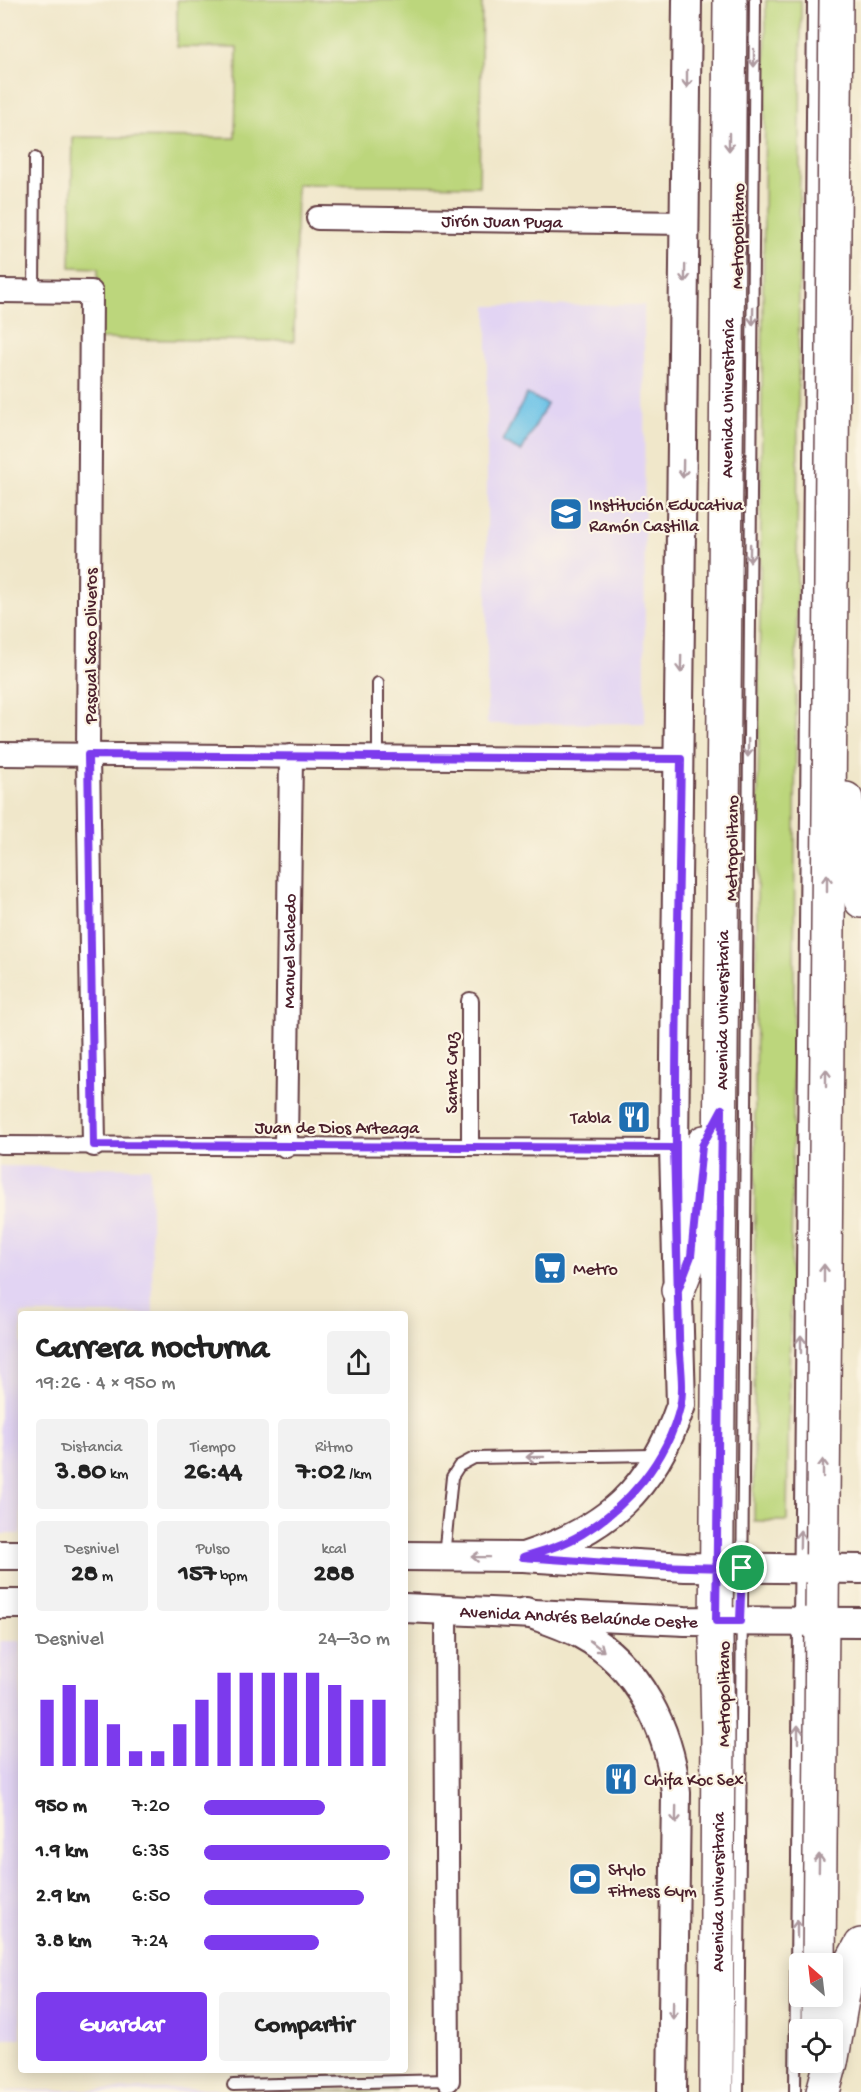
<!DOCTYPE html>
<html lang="es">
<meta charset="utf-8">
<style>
:root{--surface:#fff;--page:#f2f2f2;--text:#222;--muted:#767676;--accent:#7c3aed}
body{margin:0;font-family:"Gochi Hand",sans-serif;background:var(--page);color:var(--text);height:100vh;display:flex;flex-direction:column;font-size:22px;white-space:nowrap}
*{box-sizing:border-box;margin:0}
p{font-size:20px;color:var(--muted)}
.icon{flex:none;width:33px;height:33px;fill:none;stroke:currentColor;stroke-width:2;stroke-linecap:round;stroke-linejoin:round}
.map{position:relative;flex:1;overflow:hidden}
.side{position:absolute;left:18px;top:1311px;width:390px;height:762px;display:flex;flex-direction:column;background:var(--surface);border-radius:6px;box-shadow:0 3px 15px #0003}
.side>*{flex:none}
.needle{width:39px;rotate:332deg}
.tools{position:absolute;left:789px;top:1953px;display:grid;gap:12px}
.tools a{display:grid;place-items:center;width:54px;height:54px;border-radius:6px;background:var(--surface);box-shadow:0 3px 15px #0003;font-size:30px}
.pin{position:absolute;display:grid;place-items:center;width:51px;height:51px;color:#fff;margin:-26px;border:3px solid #fff;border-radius:50%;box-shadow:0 2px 6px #0007}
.round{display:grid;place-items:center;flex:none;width:63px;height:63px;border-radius:6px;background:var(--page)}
.head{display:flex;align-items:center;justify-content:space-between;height:102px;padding:0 18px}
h1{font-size:33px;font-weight:700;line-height:45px}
.metrics{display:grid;grid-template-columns:repeat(3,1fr);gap:9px;height:102px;padding:6px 18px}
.metrics div{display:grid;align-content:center;border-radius:6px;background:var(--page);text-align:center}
.metrics b{font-size:26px;font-weight:700}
.metrics small{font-size:16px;font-weight:400}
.metrics p{font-size:16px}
.chart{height:168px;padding:12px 18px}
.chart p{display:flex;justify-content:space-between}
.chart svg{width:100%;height:108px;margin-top:6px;stroke:var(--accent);stroke-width:6}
.cta{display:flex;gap:12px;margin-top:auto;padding:12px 18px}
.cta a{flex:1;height:69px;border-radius:6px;background:var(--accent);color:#fff;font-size:24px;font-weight:700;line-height:69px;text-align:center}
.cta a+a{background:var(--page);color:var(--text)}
ul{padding:0 18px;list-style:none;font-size:20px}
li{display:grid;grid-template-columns:96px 72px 1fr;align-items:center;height:45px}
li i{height:15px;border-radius:8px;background:var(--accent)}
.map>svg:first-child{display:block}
.built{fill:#e2d4f3}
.green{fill:#bcd67c;stroke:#837a54;stroke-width:1.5}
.water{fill:#6ac2e7;stroke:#5a7089;stroke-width:1.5}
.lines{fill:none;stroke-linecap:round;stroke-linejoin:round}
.service-casing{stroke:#633d43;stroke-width:14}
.pedestrian-casing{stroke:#633d43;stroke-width:20}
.minor-casing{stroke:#633d43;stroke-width:26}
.tertiary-casing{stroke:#633d43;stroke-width:32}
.primary-casing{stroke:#633d43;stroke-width:36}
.service{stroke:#fff;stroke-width:10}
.pedestrian{stroke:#fff;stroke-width:16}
.minor{stroke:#fff;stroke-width:22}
.tertiary{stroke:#fff;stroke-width:28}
.primary{stroke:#fff;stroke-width:33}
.oneway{stroke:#ae9aa0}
.route-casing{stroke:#fff;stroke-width:12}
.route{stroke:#7c3aed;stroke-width:8}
.labels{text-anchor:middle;stroke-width:4.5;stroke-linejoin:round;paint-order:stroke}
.street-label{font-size:18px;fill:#4a1f2b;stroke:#fcf5e5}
.poi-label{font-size:18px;fill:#4a1f2b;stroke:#fcf5e5;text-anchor:start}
</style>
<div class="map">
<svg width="861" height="2092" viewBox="0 0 861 2092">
<rect width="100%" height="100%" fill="#fcf5e5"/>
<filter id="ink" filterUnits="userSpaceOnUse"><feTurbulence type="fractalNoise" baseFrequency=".0167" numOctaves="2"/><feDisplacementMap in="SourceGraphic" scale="12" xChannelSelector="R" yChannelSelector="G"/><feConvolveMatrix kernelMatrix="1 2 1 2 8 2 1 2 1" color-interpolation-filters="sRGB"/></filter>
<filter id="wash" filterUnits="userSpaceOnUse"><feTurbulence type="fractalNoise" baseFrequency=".008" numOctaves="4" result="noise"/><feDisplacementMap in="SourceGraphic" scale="24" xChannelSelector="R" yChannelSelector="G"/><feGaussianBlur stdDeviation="1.35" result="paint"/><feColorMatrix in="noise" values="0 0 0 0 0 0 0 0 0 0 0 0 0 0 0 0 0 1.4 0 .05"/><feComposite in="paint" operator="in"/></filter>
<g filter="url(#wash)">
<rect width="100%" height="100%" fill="#f0e7ca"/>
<path class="built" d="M644 305 645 723 487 724V306Z
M0 1166 150 1168 153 1314H21V1534H0Z
M0 1641H21V2039H0Z
M218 2088V2092H1V2091Z"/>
<path class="green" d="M177 0H482L479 186 297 184 294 341 97 339 98 268 70 267 73 137 235 138 237 48 177 47Z
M766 0H801L793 1119 787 1521H754L755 1100Z
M397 2089V2092H272Z"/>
<path class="water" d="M527 394 547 404 521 452 502 442Z"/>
</g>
<g filter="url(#ink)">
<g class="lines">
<g class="service-casing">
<path id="service" d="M34 291 35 158
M378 757V683
M444 1556 452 1477 459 1466 474 1458 654 1455
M233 2085 448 2080
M738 2092 755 0
M795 2092 813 0"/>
</g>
<g class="pedestrian-casing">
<path id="pedestrian" d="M0 1145 674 1148
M470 1147V1001"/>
</g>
<g class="minor-casing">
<g id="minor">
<path id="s1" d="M318 218 686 223"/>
<path d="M0 291 91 292 88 755 94 1145"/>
<path d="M0 754 681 760"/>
<path id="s2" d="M286 1146 291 756"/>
<path d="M446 1608 448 2080"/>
</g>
</g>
<g class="tertiary-casing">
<g id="tertiary">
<path d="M0 1555H21"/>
<path d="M405 1556 523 1557 685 1567 861 1569"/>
<path d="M523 1557C607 1530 652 1490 681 1405L674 1148 687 0"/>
<path d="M0 1604H21"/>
<path id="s3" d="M405 1608 685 1621 861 1622"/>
<path d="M526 1612C544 1619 564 1625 581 1634 639 1665 670 1731 676 1793L672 2092"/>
</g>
</g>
<g class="primary-casing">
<g id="primary">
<path d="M846 799 855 884 861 901"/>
<path d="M678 1290 691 1256 704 1142"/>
<path d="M819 1964 836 0"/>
<path d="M818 2030V1996"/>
<path d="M832 2058 847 1971 861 1945"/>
<path id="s4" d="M716 2092 718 1728 716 1638 730 0"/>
<path d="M823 2092 831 2062"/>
</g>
</g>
<use href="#service" class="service"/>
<use href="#pedestrian" class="pedestrian"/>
<use href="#minor" class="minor"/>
<use href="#tertiary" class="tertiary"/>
<use href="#primary" class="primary"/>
</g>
<defs><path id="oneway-shaft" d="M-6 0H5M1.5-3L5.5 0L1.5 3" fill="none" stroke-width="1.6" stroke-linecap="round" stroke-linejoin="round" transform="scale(1.5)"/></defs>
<g class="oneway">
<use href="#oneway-shaft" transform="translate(754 58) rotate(90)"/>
<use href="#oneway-shaft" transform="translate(687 79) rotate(90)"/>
<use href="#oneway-shaft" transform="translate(729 142) rotate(90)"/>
<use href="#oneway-shaft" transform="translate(685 274) rotate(91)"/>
<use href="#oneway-shaft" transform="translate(753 316) rotate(91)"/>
<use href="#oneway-shaft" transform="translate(683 469) rotate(91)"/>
<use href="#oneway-shaft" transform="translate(750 553) rotate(91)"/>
<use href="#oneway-shaft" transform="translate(681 664) rotate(91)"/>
<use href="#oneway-shaft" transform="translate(748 748) rotate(91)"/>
<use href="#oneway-shaft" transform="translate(827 883) rotate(-90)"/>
<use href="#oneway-shaft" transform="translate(826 1078) rotate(-90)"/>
<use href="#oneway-shaft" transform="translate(824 1273) rotate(-90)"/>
<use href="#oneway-shaft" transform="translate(801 1344) rotate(-90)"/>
<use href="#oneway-shaft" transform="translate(535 1457) rotate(179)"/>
<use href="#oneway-shaft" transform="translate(823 1468) rotate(-90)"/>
<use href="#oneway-shaft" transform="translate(800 1539) rotate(-89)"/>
<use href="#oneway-shaft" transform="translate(480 1557) rotate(-179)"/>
<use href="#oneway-shaft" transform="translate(597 1646) rotate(38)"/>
<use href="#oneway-shaft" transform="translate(798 1734) rotate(-90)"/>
<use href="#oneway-shaft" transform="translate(676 1815) rotate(91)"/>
<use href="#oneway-shaft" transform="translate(819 1863) rotate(-89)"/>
<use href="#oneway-shaft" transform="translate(797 1929) rotate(-90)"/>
<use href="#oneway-shaft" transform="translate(673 2010) rotate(91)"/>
</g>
</g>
<g class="lines" filter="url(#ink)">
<g class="route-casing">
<path id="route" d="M742 1568C669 1568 596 1562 523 1557 543 1551 564 1545 582 1534 628 1506 667 1461 680 1407 685 1386 679 1357 679 1335 677 1272 676 1210 674 1148L94 1145 88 755 681 759C678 936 673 1113 678 1290L691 1256 702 1146 722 1109 717 1540 716 1621H740L742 1568"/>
</g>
<use href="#route" class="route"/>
</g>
<defs>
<g id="school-square" transform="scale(1.725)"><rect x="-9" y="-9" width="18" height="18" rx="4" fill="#1f6fb2" stroke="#fcf5e5"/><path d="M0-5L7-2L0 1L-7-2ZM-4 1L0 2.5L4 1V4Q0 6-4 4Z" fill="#fff"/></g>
<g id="restaurant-square" transform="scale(1.725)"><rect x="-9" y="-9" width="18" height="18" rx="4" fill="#1f6fb2" stroke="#fcf5e5"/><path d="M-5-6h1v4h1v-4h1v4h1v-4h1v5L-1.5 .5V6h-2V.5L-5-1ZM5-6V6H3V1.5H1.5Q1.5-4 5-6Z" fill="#fff"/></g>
<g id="supermarket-square" transform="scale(1.725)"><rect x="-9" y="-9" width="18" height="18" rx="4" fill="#1f6fb2" stroke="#fcf5e5"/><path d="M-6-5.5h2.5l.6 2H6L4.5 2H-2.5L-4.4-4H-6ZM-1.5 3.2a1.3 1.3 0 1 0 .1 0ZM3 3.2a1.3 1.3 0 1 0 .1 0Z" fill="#fff"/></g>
<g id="stadium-square" transform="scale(1.725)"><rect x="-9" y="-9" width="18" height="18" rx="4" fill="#1f6fb2" stroke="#fcf5e5"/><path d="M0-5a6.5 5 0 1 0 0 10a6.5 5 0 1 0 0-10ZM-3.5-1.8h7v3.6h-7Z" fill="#fff"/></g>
</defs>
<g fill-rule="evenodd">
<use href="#school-square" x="566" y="514"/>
<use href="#restaurant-square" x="634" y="1117"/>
<use href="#supermarket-square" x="550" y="1268"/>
<use href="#restaurant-square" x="621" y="1779"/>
<use href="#stadium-square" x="585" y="1879"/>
</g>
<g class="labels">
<g class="street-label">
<text dy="6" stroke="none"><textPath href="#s1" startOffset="184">Jirón Juan Puga</textPath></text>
<text transform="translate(737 236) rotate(-89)" y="6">Metropolitano</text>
<text dy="6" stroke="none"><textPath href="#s4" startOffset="1694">Avenida Universitaria</textPath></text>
<text transform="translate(90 646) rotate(-90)" y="6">Pascual Saco Oliveros</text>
<text transform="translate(731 848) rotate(-89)" y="6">Metropolitano</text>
<text dy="6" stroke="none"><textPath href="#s2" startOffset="195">Manuel Salcedo</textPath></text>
<text dy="6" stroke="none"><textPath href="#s4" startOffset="1082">Avenida Universitaria</textPath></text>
<text transform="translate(451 1073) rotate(-90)" y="6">Santa Cruz</text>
<text x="337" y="1133">Juan de Dios Arteaga</text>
<text dy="6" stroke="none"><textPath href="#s3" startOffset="174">Avenida Andrés Belaúnde Oeste</textPath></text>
<text transform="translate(723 1694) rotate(-90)" y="6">Metropolitano</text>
<text dy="6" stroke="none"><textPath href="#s4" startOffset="200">Avenida Universitaria</textPath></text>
</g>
<g class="poi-label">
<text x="589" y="510">Institución Educativa<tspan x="589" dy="21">Ramón Castilla</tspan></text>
<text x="611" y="1123" text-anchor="end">Tabla</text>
<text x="573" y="1274">Metro</text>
<text x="644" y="1785">Chifa Koc Sex</text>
<text x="608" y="1875">Stylo<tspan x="608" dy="21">Fitness Gym</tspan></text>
</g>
</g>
</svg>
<div class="tools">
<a><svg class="needle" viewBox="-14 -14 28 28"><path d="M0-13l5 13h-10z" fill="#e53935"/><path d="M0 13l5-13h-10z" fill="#767676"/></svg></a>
<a><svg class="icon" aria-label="locate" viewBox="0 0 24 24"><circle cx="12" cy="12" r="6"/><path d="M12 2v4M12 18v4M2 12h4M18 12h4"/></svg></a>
</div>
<div class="pin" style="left:742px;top:1568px;background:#1e9e55"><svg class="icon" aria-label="arrive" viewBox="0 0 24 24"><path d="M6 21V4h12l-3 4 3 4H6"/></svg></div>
<section class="side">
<div class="head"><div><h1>Carrera nocturna</h1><p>19:26 · 4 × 950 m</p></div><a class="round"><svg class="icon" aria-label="share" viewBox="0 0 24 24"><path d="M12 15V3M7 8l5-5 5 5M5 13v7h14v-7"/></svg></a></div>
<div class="metrics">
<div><p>Distancia</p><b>3.80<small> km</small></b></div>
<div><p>Tiempo</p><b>26:44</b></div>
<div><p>Ritmo</p><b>7:02<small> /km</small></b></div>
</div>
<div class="metrics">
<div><p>Desnivel</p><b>28<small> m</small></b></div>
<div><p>Pulso</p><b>157<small> bpm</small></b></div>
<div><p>kcal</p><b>288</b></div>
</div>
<div class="chart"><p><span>Desnivel</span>24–30 m</p>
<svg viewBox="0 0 160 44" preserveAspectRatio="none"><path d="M5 44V17M15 44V11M25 44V17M35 44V27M45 44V38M55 44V38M65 44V27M75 44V17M85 44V6M95 44V6M105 44V6M115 44V6M125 44V6M135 44V11M145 44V17M155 44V17"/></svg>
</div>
<ul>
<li><b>950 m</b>7:20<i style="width:65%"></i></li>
<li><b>1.9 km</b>6:35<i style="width:100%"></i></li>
<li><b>2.9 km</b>6:50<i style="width:86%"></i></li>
<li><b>3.8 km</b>7:24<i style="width:62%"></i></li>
</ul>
<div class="cta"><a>Guardar</a><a>Compartir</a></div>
</section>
</div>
